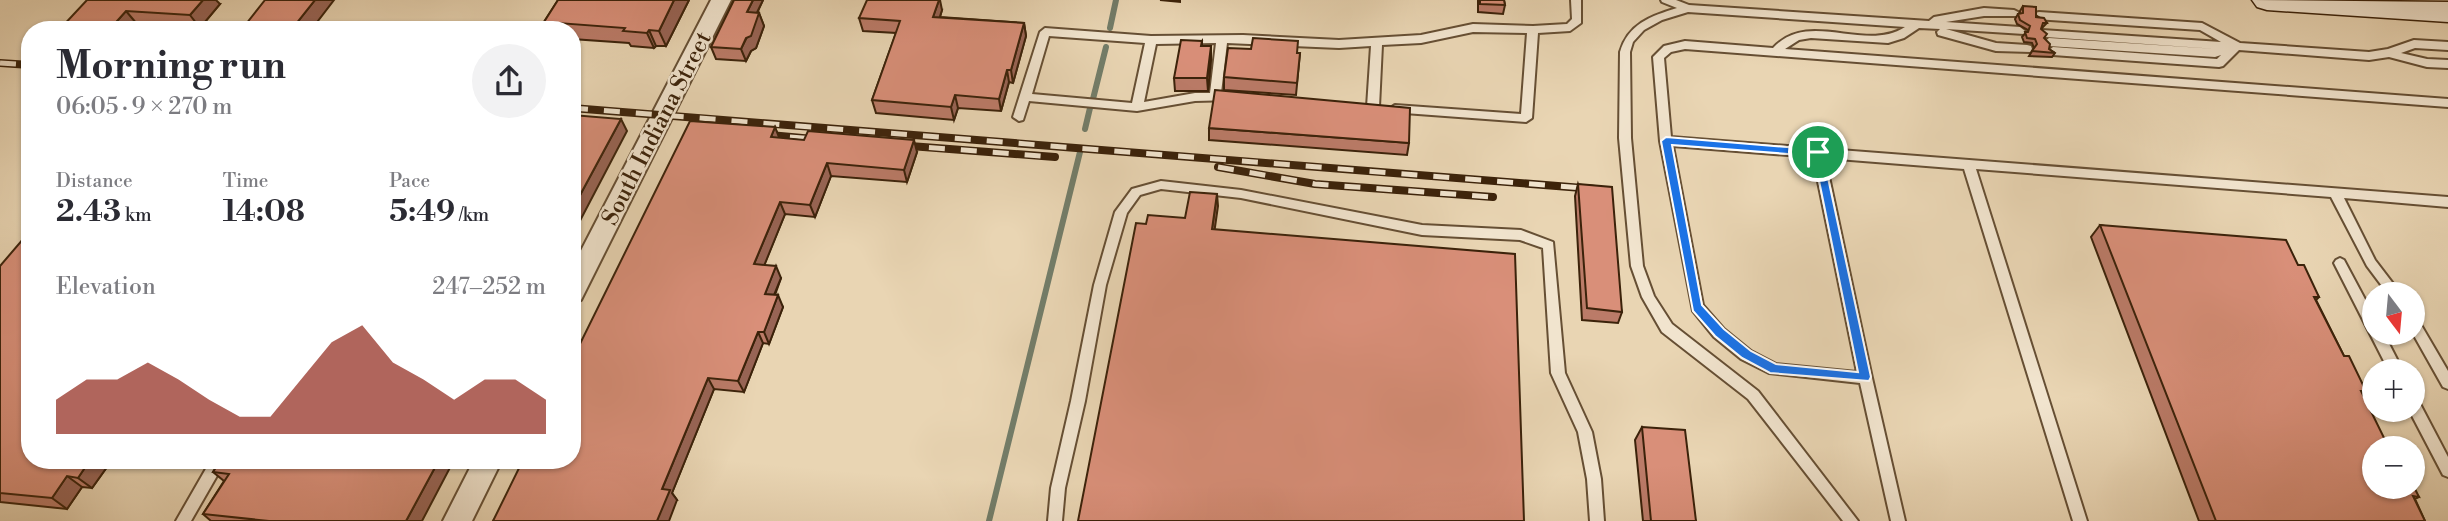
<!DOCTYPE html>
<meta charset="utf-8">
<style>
:root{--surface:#fff;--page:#f2f2f3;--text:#2b2b33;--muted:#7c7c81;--accent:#8f2418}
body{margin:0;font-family:"Libre Bodoni",serif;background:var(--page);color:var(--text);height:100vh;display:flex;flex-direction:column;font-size:26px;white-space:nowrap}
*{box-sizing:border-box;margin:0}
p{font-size:23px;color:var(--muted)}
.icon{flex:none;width:38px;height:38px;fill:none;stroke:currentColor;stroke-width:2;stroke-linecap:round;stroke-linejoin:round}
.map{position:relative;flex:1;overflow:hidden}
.panel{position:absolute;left:21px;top:21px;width:560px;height:448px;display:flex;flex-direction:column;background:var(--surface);border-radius:28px;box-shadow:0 2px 5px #0004}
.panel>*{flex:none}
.needle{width:46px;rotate:164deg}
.tools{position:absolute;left:2362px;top:282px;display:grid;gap:14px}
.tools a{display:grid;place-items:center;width:63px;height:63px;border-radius:50%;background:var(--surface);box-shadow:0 2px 5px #0004;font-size:35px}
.pin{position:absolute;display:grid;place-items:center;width:60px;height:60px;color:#fff;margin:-30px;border:4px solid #fff;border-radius:50%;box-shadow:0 2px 7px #0007}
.round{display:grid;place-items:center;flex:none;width:74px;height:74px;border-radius:37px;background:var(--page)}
.headline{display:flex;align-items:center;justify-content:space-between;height:119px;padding:0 35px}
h1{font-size:38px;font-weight:700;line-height:52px}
.metrics{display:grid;grid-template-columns:repeat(3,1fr);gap:10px;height:119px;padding:7px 35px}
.metrics div{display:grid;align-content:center}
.metrics b{font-size:30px;font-weight:700}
.metrics small{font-size:19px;font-weight:400}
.metrics p{font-size:19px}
.chart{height:196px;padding:14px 35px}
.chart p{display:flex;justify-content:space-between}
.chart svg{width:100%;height:126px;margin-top:7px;fill:var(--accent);opacity:.7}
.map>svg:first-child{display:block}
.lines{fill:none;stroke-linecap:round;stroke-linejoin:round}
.stream{stroke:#737d69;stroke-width:6}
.service-casing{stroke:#664f34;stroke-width:4}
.minor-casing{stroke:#664f34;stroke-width:4}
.secondary-casing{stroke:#3b220a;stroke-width:3}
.service{fill:#f1e4ce;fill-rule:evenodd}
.minor{fill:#f1e4ce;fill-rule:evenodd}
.secondary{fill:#f1e4ce;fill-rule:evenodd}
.rail-casing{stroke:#3b220a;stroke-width:8}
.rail{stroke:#f1e4ce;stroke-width:5;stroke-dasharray:16;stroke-linecap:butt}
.wall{fill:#bb7b68;stroke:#3b220a;stroke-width:2}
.shaded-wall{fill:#986455;stroke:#3b220a;stroke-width:2}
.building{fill:#d98f79;stroke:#3b220a;stroke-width:2}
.route{fill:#1a73e8;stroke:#fff;stroke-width:2;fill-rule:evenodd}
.labels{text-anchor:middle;stroke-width:5;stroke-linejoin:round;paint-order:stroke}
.street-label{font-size:23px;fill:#3b220a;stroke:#f1e4ce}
</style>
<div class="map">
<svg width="2448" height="521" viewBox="0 0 2448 521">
<rect width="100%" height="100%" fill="#e9d5b3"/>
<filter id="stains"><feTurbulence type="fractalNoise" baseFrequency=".00286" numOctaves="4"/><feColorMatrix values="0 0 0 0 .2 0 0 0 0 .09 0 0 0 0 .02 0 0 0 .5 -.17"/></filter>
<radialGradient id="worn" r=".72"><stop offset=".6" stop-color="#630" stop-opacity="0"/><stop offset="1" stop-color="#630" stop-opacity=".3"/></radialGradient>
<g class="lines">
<path class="stream" d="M1110 28 1116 0
M1093 99 1106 47
M1085 129 1090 108
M989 521 1080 152"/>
<g class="service-casing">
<path id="service" d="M1571 0H1581V23L1570 31 1538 33 1532 118 1526 122 1391 112 1389 109 1395 105 1521 114 1527 33 1473 32 1421 43 1382 45 1379 107 1373 111 1367 107 1371 46 1339 48 1227 43 1221 93 1234 94 1236 97 1234 100 1195 101 1137 111 1029 101 1023 120 1019 121 1013 117 1040 32 1045 28 1151 36 1243 35 1339 40 1421 35 1473 24 1533 26 1567 24 1572 19ZM1049 36 1145 43 1132 103 1032 94ZM1216 43 1210 93H1195L1144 102 1156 44Z
M1661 0H1676L1689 5 1929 21 1934 17 1984 8 2014 10 2018 12 2019 14 2018 16H1984L1946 22 2020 27 2025 31 2024 34 1946 29 1996 43 2027 45 2031 46 2032 49 2031 52 1996 51 1938 35 1937 32 1940 29 1919 28 1904 38 1888 43 1811 38 1799 40 1785 49 2448 99V107L1685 49 1671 52 1664 58 1671 137 2448 197V207L2344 198 2375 260 2401 294H2388L2367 266 2331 197 1976 169 2087 521H2073L1964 169 1825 158 1872 378 1905 521H1891L1860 383 1769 373 1741 359 1714 337 1693 311 1660 141 1653 57 1664 46 1685 41 1773 48C1809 9 1865 53 1905 27L1688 12 1662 20 1644 30 1633 42 1630 52 1631 138 1643 266 1654 296 1672 324 1758 391 1858 521H1843L1748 399 1662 332 1642 297 1631 266 1619 138 1620 52C1628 24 1651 16 1677 8L1662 2ZM1673 146 1813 157 1857 372 1776 364 1751 351 1724 329 1703 305Z
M2039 12 2202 23 2240 43 2369 52 2388 49 2414 40 2448 42V50L2415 48 2401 53 2427 59 2448 60V68L2427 67 2389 57 2369 60 2239 50 2223 66 2219 67 2053 55 2048 51 2053 47 2217 59 2221 55 2215 57 2049 46 2044 42 2049 38 2217 49 2046 37 2041 33 2042 30 2221 42 2200 30 2035 19 2034 16 2035 13Z
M1161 181 1241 190 1422 225 1521 230 1553 242 1565 373 1592 432 1601 479 1604 521H1590L1587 479 1578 432 1551 373 1543 248 1520 240 1422 235 1241 198 1161 189 1140 195 1127 213 1106 285 1085 401 1065 488 1062 521H1048L1051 488 1071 401 1094 285 1115 212 1132 189Z
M2340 258 2344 260 2375 318V332H2383L2403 371H2389L2334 263 2336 260Z
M2413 317 2417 318 2448 371V389L2443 387 2412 332Z
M2413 398 2418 400 2448 457V477L2443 475 2409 410H2413Z
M211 460H226L191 521H176Z"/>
</g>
<g class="minor-casing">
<path id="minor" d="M711 0H731L581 300 572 303V268Z
M474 460H502L472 521H443Z"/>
</g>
<g class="secondary-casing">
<path id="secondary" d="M2252 0 2448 2V22L2267 10 2257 7Z"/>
</g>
<use href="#service" class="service"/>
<use href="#minor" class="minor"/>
<use href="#secondary" class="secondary"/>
<g class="rail-casing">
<path id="rail" d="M0 63 30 65
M572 108 1595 189
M758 134 824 140
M897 145 1055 157
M1218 167 1315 184 1493 197"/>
</g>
<use href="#rail" class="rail"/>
</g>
<path class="wall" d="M87 0 220 4 200 28 137 24Z
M558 0H689L666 46H656L654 48 631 46 629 43 572 39V30H548L544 22Z
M734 0H763L757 13H759L764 26 756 48 751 51 746 61 716 59 711 47Z
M1160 0H1180V2Z
M1478 0H1504L1505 5 1503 14 1478 12Z
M2023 6 2047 23 2041 29 2049 49 2055 53 2052 57 2029 56 2034 48 2032 43 2024 42 2022 37 2028 30 2017 24 2015 19 2018 14 2020 13V11Z
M942 10 940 17 1024 23 1026 36 1013 83 1009 82 1001 111 958 108 954 120 876 113 872 100 896 33 863 31 859 18Z
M1202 41V46H1211V59L1208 91H1175L1174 78Z
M1297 53H1300L1296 95 1224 90V77Z
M775 127 779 138 917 152 907 182 831 176 815 217 785 214 764 265 781 278 775 295 783 307 769 344 763 343 744 392 714 389 672 493 677 500 493 521Z
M1209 128 1409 143 1407 155 1209 140Z
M1578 184 1622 312 1618 323 1582 320 1575 196Z
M2100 225 2298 265 2319 297 2316 300 2344 356 2366 391 2362 394 2375 448 2419 497 2415 499 2425 521H2199L2091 237Z
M0 266 30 460H112L92 488 82 487 67 509 0 502Z
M1642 427 1696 521H1643L1635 440Z
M221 460 422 521H211L203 514 224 481 213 472Z"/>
<path class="shaded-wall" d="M203 0H216L220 4 200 28 190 15Z
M315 0H334L311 30 296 24Z
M674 0H689L666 46 659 31Z
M753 0H763L751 25 747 12Z
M939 0H940L942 10 936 29 933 17Z
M126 11 137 24 131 30H109Z
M759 13 764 26 756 48 751 51 746 61 741 49Z
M1024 23 1026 36 1013 83 1011 70Z
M649 30 656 46 654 48 647 33Z
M1211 46V59L1208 91 1207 78Z
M1007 70 1009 82 1001 111 999 99Z
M955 95 958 108 954 120 951 107Z
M621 119 627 131 572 236V210Z
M775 127 780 140 771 137Z
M914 140 917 152 907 182 904 170Z
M827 163 831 176 815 217 810 205Z
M1217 194 1218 206 1213 241 1212 229Z
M780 202 785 214 760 276 754 264Z
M776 266 781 278 770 305 765 294Z
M778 295 783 307 769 344 764 332Z
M758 332 763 343 744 392 738 381Z
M708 378 714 389 672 493 677 500 669 521H657L662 489Z
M90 460H112L92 488 78 478Z
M439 460H454L422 521H406Z
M67 476 82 487 67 509 52 498Z"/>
<path class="building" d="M87 0H203L190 15 126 11 109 30H59Z
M265 0H315L296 24 316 26 313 30H220L226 22 246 24Z
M558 0H674L659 31 649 30 647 33 623 31 625 28 544 22Z
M734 0H753L747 12 759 13 751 36 746 38 741 49 711 47Z
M867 0H939L933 17 1024 23 1011 70H1007L999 99 955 95 951 107 872 100 900 21 859 18Z
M1480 0H1504L1505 5 1480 4Z
M2023 6 2036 7V17L2044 18 2047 23H2043L2041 29 2047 34 2044 38 2050 44 2049 49 2055 53 2032 51 2037 44 2035 39 2027 38 2025 32H2028L2030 26 2020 20 2018 14 2023 13Z
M1253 38 1298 41 1297 53H1300L1297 83 1224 77 1228 48 1251 49Z
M1181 40 1202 41 1201 46H1211L1207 78H1174Z
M1215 90 1410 108 1409 143 1209 128Z
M572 115 621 119 572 210Z
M690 121 775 127 771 137 804 140 808 131 914 140 904 170 827 163 810 205 780 202 754 264 776 266 765 294 778 295 764 332H758L738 381 708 378 662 489 670 490 657 521H493L523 460H572V360Z
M1578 184 1612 187 1622 312 1587 308Z
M1190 192 1217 194 1212 229 1515 254 1524 521H1078L1136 223 1146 224 1148 215 1185 218Z
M2100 225 2286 240 2298 265H2304L2319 297H2314L2344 356H2349L2366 391H2361L2389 448H2375V486H2413V485L2419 497 2413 496 2425 521H2216Z
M30 231V460H90L78 478 67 476 52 498 0 493V266Z
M1642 427 1685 430 1696 521H1651Z
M221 460H439L406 521H269L203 514 229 474 213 472Z"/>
<path class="route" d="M1666 137 1822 150 1871 377 1869 381 1770 373 1742 358 1715 336 1693 311 1661 141ZM1672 145 1814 156 1858 372 1776 364 1751 351 1724 329 1702 305Z"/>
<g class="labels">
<g class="street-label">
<text transform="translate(656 128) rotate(-63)" y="8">South Indiana Street</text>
</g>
</g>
<rect width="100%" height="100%" filter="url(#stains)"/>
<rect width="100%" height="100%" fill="url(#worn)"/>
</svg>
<div class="tools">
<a><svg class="needle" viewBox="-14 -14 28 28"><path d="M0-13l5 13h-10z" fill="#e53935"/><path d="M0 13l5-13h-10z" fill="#7c7c81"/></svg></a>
<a>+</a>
<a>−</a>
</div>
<div class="pin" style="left:1818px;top:152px;background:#1e9e55"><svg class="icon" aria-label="arrive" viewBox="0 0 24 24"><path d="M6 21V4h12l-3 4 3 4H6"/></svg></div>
<section class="panel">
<div class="headline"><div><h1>Morning run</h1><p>06:05 · 9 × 270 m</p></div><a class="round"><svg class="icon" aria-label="share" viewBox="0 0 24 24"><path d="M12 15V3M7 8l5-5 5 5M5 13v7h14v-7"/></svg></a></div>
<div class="metrics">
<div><p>Distance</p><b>2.43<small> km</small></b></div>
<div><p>Time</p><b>14:08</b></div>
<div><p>Pace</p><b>5:49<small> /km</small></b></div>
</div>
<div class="chart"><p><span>Elevation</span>247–252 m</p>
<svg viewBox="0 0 160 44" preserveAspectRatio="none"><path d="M0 44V32L10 25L20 25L30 19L40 25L50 32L60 38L70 38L80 25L90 12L100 6L110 19L120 25L130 32L140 25L150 25L160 32V44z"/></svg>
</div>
</section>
</div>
